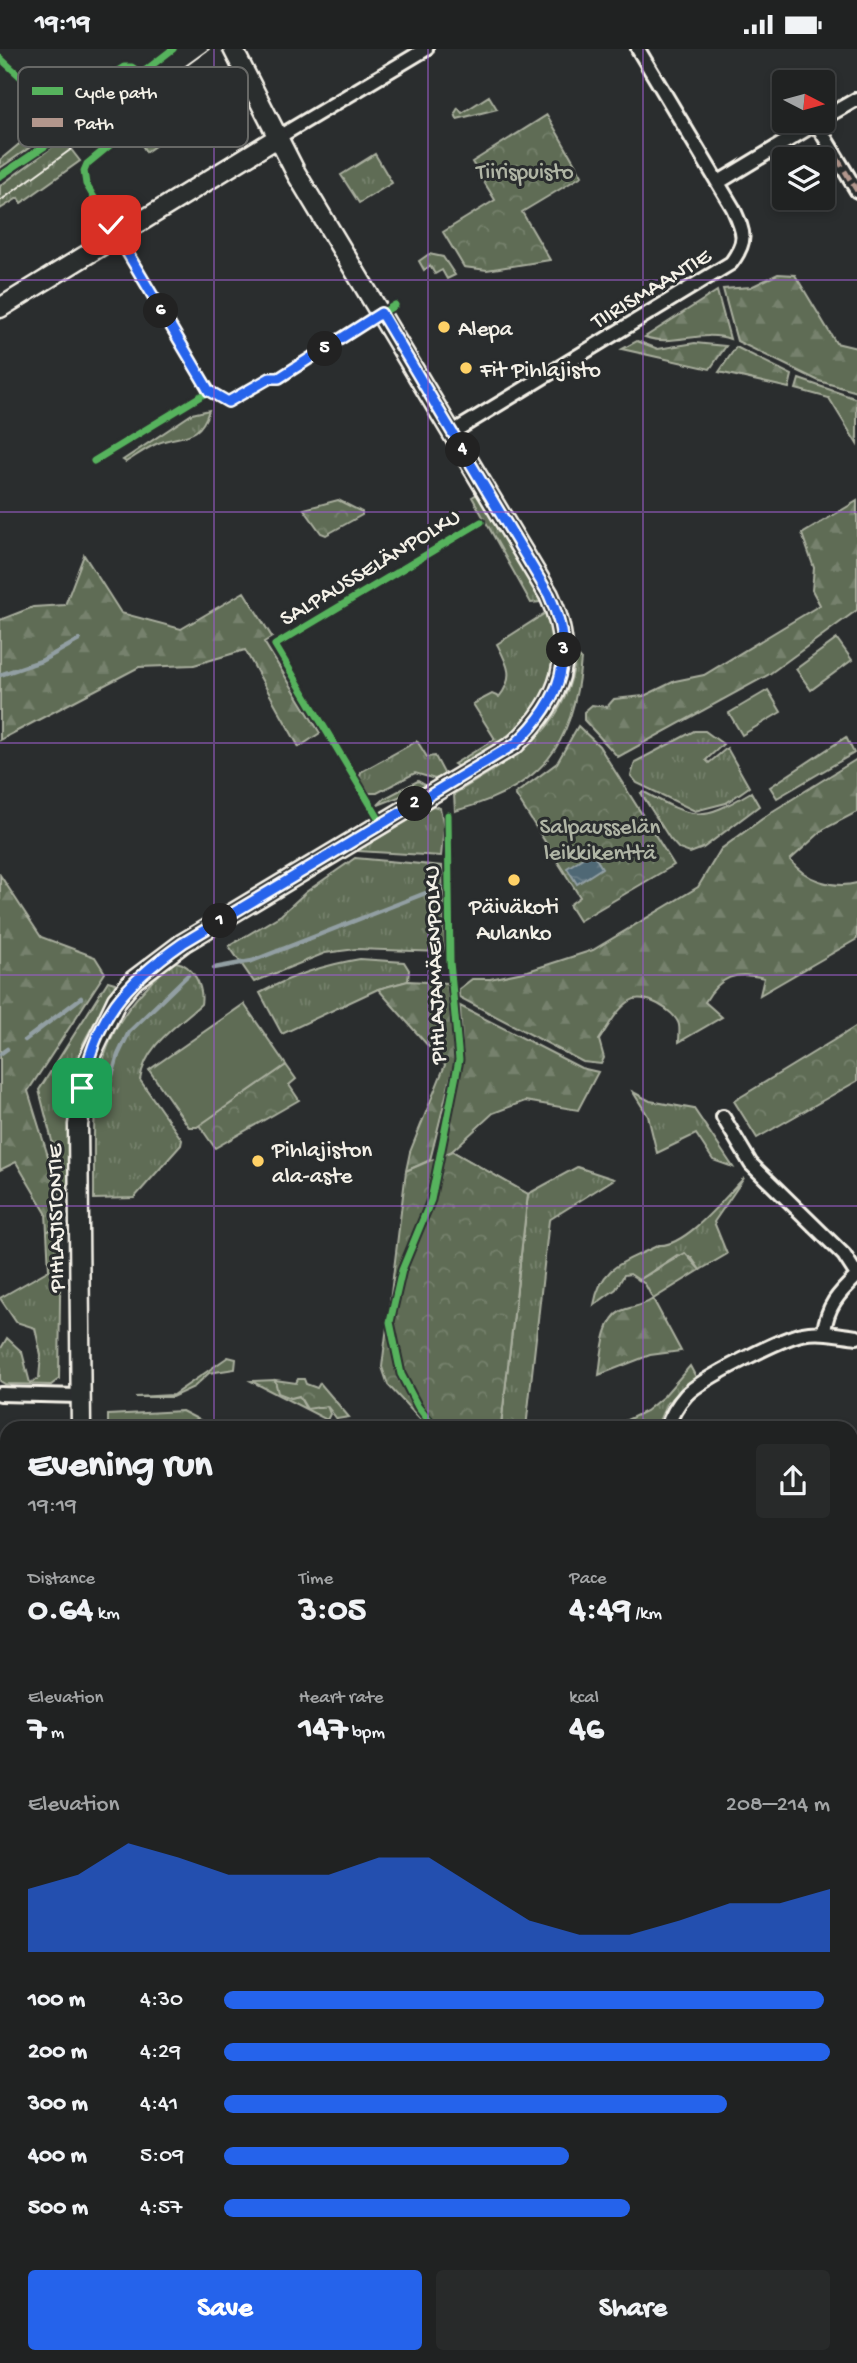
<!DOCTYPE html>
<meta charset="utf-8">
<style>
:root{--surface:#202222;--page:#282a2a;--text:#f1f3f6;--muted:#a2a4a5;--line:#3d3f40;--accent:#2563eb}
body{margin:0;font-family:"Gochi Hand",sans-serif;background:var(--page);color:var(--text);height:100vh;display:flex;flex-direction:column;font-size:26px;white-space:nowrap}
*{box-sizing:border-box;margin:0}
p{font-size:23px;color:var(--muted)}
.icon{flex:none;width:38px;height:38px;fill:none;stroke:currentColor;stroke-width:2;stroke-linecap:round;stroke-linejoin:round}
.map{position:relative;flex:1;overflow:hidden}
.sheet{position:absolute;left:0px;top:1372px;width:858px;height:943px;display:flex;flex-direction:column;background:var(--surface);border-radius:21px 21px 0 0;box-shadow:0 4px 10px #0003,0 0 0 2px var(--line)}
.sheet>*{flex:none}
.needle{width:46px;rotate:96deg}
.buttons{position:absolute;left:772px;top:21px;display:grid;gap:14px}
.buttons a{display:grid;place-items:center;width:63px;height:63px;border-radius:7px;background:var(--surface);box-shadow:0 4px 10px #0003,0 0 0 2px var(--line);font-size:35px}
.pin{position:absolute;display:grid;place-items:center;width:60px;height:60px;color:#fff;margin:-30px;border-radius:14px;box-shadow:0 4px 10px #0006}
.km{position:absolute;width:35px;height:35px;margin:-18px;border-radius:50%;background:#222;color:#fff;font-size:19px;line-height:35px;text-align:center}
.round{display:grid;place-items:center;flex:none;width:74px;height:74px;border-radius:7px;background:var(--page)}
.headline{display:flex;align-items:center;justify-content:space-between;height:119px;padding:0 28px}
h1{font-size:38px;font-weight:700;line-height:52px}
.figures{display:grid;grid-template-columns:repeat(3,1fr);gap:10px;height:119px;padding:7px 28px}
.figures div{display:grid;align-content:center}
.figures b{font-size:35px;font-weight:700}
.figures small{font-size:19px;font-weight:400}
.figures p{font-size:19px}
.chart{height:196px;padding:14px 28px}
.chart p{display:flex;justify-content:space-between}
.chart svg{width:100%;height:126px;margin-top:7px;fill:var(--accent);opacity:.7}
.cta{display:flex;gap:14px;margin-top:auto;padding:14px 28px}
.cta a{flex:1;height:80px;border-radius:7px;background:var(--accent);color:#fff;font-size:28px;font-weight:700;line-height:80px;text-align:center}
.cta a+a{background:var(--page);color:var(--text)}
ul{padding:0 28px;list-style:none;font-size:23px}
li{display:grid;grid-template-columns:112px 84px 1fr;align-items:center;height:52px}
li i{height:18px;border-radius:9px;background:var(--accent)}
.status{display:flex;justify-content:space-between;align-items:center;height:49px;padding:0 35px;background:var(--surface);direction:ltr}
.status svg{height:19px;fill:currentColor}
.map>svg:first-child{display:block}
.grass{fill:url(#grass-tufts);stroke:#a9ae9e;stroke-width:2}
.forest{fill:url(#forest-firs);stroke:#a9ae9e;stroke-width:2}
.park{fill:url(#park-crowns);stroke:#a9ae9e;stroke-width:2}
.pitch{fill:#5e6c54;stroke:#a9ae9e;stroke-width:2}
.water{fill:url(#water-ripples);stroke:#929fa3;stroke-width:2}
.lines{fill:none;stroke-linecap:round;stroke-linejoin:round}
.stream{stroke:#929fa3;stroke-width:4.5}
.street-casing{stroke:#f4f1e8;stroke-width:18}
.secondary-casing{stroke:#f4f1e8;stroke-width:23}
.primary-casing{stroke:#f4f1e8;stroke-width:24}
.street{stroke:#2a2d2e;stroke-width:12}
.secondary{stroke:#2a2d2e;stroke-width:18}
.primary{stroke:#746a5a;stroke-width:19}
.tram{stroke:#f4f1e8;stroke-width:2}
.quiet{stroke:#b2968c;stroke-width:5;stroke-dasharray:10 5;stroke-linecap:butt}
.cycleway-casing{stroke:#2a2d2e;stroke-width:11}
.cycleway{stroke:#56b35d;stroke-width:7}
.route-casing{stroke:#fff;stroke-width:14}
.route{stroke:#2563eb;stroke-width:9}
.grid{fill:none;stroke:#995dc9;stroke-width:2;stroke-opacity:0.55}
.poi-dot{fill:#ffd166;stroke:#2a2d2e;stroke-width:2.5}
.labels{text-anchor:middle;stroke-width:6;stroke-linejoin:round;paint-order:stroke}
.park-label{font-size:23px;fill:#b0b5a5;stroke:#2a2d2e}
.street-label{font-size:23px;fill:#f4f1e8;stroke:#2a2d2e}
.poi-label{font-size:23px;fill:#f4f1e8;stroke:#2a2d2e;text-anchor:start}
.key{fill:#2a2d2e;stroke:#676866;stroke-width:2}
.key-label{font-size:19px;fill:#f4f1e8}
</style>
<div class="status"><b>19:19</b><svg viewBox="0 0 49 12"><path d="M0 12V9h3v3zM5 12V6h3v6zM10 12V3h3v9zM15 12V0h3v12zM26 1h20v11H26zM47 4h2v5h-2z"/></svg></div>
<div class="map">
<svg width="857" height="2314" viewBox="0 0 857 2314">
<defs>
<pattern id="grass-tufts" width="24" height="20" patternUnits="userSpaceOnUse" patternTransform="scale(1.75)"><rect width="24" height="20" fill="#5e6c54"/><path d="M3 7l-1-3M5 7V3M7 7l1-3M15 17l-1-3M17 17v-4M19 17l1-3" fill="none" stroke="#76816d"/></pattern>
<pattern id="forest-firs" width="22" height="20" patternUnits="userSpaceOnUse" patternTransform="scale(1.75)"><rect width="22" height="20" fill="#5e6c54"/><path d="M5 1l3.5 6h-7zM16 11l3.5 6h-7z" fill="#76816d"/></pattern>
<pattern id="park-crowns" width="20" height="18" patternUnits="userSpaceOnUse" patternTransform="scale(1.75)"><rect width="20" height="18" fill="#5e6c54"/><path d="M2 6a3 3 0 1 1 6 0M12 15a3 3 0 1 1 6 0" fill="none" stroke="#76816d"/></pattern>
<pattern id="water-ripples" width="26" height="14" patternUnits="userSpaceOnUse" patternTransform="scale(1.75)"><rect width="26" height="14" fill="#506875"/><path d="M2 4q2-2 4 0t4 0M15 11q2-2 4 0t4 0" fill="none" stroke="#6a7e89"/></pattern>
</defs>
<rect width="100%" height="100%" fill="#2a2d2e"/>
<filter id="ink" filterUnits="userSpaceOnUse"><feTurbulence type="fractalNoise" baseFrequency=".0143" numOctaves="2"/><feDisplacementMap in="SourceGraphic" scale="14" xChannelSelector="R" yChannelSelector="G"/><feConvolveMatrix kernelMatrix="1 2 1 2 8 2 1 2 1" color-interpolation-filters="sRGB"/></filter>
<g filter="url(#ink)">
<path class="grass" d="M489 47 497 60 457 70 455 64 458 59 462 64Z
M42 76 52 83 0 119V111Z
M63 90 80 112 21 154 18 149 0 160V137Z
M375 105 392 134 359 154 341 126Z
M429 205 443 208 455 226 447 230 442 221 435 225 430 217 424 221 419 212Z
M209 361C199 394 181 384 156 395 145 400 136 407 126 413L123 411 192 365Z
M477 445 542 553 531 554 472 448Z
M547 563C556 578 557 598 554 615 545 669 502 692 459 718L454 715 495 690 473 655 492 645 499 648C515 628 508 616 497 595Z
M576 605 581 610C574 698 541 739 455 762L454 745C516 707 567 684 576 605Z
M694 682H705L723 695 706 711 709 714 727 699 749 738 726 754 695 762 637 734 631 727 635 713Z
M846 688 854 704 777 749 770 738Z
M417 692 427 708 435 707 445 726 435 730 415 724 377 744H369L359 729 361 723Z
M418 732 427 737 378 756 385 749Z
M644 743C694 770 701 773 751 743L759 757 703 799 690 804 679 800 670 790 641 744Z
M433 757 440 759 444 778 441 807 357 802Z
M355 809 442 817 445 895 442 903 356 900 325 904 254 933 229 897 281 866 306 843Z
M360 910 404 913 409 921 408 932 378 940 282 985 260 944C293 926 323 916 360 910Z
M176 913C193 916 204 938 201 955 176 978 145 996 140 1031L182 1091 181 1096 134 1149 94 1150C95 1071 85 1003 144 941 153 931 164 920 176 913Z
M108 932 115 934V938C106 958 92 975 83 995 65 1042 70 1096 70 1146L66 1147 39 1041Z
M633 1043 650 1052 694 1060 733 1118 713 1111 696 1085 657 1104 648 1067Z
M577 1118 614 1130 549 1171 526 1379H503L501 1376 528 1145Z
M744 1129 714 1173 727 1205 700 1221 691 1208 677 1206 639 1231 630 1225 624 1226 616 1240 594 1256C601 1215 626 1213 659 1196 686 1198 725 1148 744 1129Z
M61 1173 59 1330 51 1336 5 1335 0 1332V1301L7 1289 22 1303 30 1334 39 1329 41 1306 35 1279 16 1273 0 1249 49 1221 47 1183Z
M228 1308 236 1310 235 1320 209 1324 194 1338 172 1348H135L173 1346Z
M690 1317 697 1330 667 1354 656 1379H610L646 1362 664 1347Z
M275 1331 279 1344 291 1349 299 1347 305 1358 327 1357 330 1365 327 1371 251 1332Z
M851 1990 857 1994V2052L851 2042Z"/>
<path class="forest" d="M778 225 795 226 836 294 857 299V343L819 332 737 292 723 240 751 238Z
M717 242 730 290C701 280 673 298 645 288Z
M637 292 658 300 695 294 726 297 710 320 622 300Z
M736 298 792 326 789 339 719 323Z
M799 330 857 350V395L829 349 796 340Z
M857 452V561L768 626 618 708 584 671V663L592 656 607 658 614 650 644 647 675 632 704 626 820 556 812 541 814 519 802 485Z
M84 506 121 564 181 580 244 543 272 588 264 593 320 684 299 698 245 601 194 616 139 618 0 691V571L33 558 65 556Z
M857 710V763L824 780 790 811C805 831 832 840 857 834V890L760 946 764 929C736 922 720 927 705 953L722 968 679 993C679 988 680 981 679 976 675 961 643 943 630 952 616 961 608 978 599 991L604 1009 601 1015 583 1013 459 948V940L472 930H490L528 922 593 901 698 838 721 800 773 762Z
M0 826 41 888 95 908 105 924 28 1042 62 1153 61 1173 47 1183 46 1164 16 1113 0 1121Z
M408 932 447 934 455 1011 430 1111 406 1122 410 1103 445 1016 378 940Z
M460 957 581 1019 598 1023 578 1061 525 1052 493 1064 452 1102 528 1145 501 1376 503 1379H441L435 1151 441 1106 463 1012Z
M653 1250 681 1302 650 1306 599 1326C602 1307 602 1272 621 1262 632 1257 641 1258 653 1250Z
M0 1838 7 1841V1970L0 1971Z"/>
<path class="park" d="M547 66 582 127 522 163 550 211 487 221 464 218 443 183 495 151 472 113Z
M152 68 165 90 146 103 134 82Z
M338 451 362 463V466L326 486 321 484 304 460Z
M578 677 599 697 674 816 579 872 569 856 580 848 515 745 557 714Z
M857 977V1032L757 1089 734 1052Z
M286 1016 296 1030 289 1036 299 1051 215 1099 199 1076Z
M452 1102 528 1145 501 1376 503 1379H428L388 1336 382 1318 406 1122Z
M685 1204 700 1221 653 1250 645 1235 639 1231Z
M298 1330H304L306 1335 317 1339 320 1334 349 1368 337 1370 327 1357 307 1360 299 1347 291 1349 278 1344 275 1331 296 1334Z
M182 1362 215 1379H108V1366Z
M857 1576V1725L851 1726 850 1580Z"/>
<path class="pitch" d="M837 590 852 611 811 641 796 620Z
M768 641 781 663 742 686 729 664Z
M244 955 286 1016 197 1078H189L149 1021Z"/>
<path class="water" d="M592 803 602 819 577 835 567 819Z"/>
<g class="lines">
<path class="stream" d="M0 626 41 612 79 591
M214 919 252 912 441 838
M25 991 81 949
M0 1005 7 1000
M103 1057 118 1006 129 983 188 926"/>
<g class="street-casing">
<path id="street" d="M822 70 857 50
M816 74 857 142
M277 89 426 0
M719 133 820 72
M453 383 731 214C748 191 744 184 733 159L638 0
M723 1068 751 1115 844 1206 857 1226
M824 1283C827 1257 838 1245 857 1227
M0 1345 80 1347
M667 1379C671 1366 677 1356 686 1346 701 1330 780 1290 802 1285 820 1281 839 1286 857 1288
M850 1468 857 1470
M850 2114 857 2110
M850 2141 857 2139
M83 2308 84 2314
M658 2308 659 2314"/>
</g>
<g class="secondary-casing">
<path id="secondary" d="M0 259 277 89
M81 1379 78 1076 87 1014 117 951 134 931 183 894 515 695C562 650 577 607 549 546L296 124 233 0
M850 1748H857"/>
</g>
<g class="primary-casing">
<path id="primary" d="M0 1484 7 1482
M0 1514 7 1513
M850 2085 857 2102"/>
</g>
<use href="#street" class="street"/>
<use href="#secondary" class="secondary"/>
<use href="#primary" class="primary"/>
<path class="tram" d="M0 152 209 0"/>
<path class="quiet" d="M837 109 857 142"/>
<g class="cycleway-casing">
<path id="cycleway" d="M0 9 47 52 62 57 124 18H132L142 25
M138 73 87 115 84 122 86 135 209 342 228 353 270 329H279L395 256
M0 127 63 85 173 0
M94 412 209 342
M382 775 275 596 481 473
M435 1379 418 1358 401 1325 390 1273 402 1221 431 1151 459 1011 450 913 448 766"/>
</g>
<use href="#cycleway" class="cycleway"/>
</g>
</g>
<g class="lines" filter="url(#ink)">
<g class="route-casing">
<path id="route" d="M82 1039C96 967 124 935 183 894L515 695C562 651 577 606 549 546L381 264 279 329H270L228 353 209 342 111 176"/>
</g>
<use href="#route" class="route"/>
</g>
<path class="grid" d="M214 0V1379M428 0V1379M643 0V1379M0 231H857M0 463H857M0 694H857M0 926H857M0 1157H857M0 1388H7M850 1388H857M0 1620H7M850 1620H857M0 1851H7M850 1851H857M0 2083H7M850 2083H857M214 2308V2314M428 2308V2314M643 2308V2314"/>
<g class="poi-dot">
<circle cx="444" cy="278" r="7"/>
<circle cx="466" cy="319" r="7"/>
<circle cx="514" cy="831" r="7"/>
<circle cx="258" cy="1112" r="7"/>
</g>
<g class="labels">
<g class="park-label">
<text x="525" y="129">Tiirispuisto</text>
<text x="600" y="784">Salpausselän<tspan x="600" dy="26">leikkikenttä</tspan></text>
</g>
<g class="street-label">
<text transform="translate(650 238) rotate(-31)" y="8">TIIRISMAANTIE</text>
<text transform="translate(369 517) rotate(-31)" y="8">SALPAUSSELÄNPOLKU</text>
<text transform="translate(433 916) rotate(-92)" y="8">PIHLAJAMÄENPOLKU</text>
<text transform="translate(54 1169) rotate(-91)" y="8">PIHLAJISTONTIE</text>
</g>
<g class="poi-label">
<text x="458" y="286">Alepa</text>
<text x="480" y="327">Fit Pihlajisto</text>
<text x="514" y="864" text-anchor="middle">Päiväkoti<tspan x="514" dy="26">Aulanko</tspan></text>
<text x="272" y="1107">Pihlajiston<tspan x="272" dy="26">ala-aste</tspan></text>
</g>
</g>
<rect x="18" y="18" width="230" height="80" rx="10" class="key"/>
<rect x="32" y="38" width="31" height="8" fill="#56b35d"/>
<rect x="32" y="69" width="31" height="9" fill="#b2968c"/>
<g class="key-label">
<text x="75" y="49">Cycle path</text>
<text x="75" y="80">Path</text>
</g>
</svg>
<div class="buttons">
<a><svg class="needle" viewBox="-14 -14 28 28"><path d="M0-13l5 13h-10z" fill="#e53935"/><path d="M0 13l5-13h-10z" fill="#a2a4a5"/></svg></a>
<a><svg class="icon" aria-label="layers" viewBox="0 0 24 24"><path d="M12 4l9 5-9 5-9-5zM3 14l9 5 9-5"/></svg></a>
</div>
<div class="pin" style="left:82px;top:1039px;background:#1e9e55"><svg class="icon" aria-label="arrive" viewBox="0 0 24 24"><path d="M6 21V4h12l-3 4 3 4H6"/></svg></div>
<div class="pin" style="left:111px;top:176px;background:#d93025"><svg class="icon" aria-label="check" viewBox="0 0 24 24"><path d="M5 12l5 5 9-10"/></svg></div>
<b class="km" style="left:220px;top:872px">1</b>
<b class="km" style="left:415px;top:755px">2</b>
<b class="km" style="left:564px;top:601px">3</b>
<b class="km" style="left:463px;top:401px">4</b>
<b class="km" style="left:325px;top:300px">5</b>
<b class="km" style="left:161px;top:262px">6</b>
<section class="sheet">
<div class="headline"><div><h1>Evening run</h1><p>19:19</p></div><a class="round"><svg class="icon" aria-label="share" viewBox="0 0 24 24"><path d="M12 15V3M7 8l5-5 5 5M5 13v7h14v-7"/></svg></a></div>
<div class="figures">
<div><p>Distance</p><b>0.64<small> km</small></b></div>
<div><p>Time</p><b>3:05</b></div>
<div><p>Pace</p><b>4:49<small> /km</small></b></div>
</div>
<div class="figures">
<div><p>Elevation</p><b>7<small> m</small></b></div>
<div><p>Heart rate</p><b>147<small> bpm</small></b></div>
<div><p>kcal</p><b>46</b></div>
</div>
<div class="chart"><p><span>Elevation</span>208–214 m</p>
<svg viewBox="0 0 160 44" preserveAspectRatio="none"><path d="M0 44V22L10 17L20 6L30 11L40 17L50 17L60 17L70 11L80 11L90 22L100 33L110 38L120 38L130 33L140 27L150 27L160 22V44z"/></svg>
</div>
<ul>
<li><b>100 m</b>4:30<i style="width:99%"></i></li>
<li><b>200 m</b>4:29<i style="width:100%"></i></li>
<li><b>300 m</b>4:41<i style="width:83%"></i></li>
<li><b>400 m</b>5:09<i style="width:57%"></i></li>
<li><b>500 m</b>4:57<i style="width:67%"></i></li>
</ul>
<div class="cta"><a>Save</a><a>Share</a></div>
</section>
</div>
